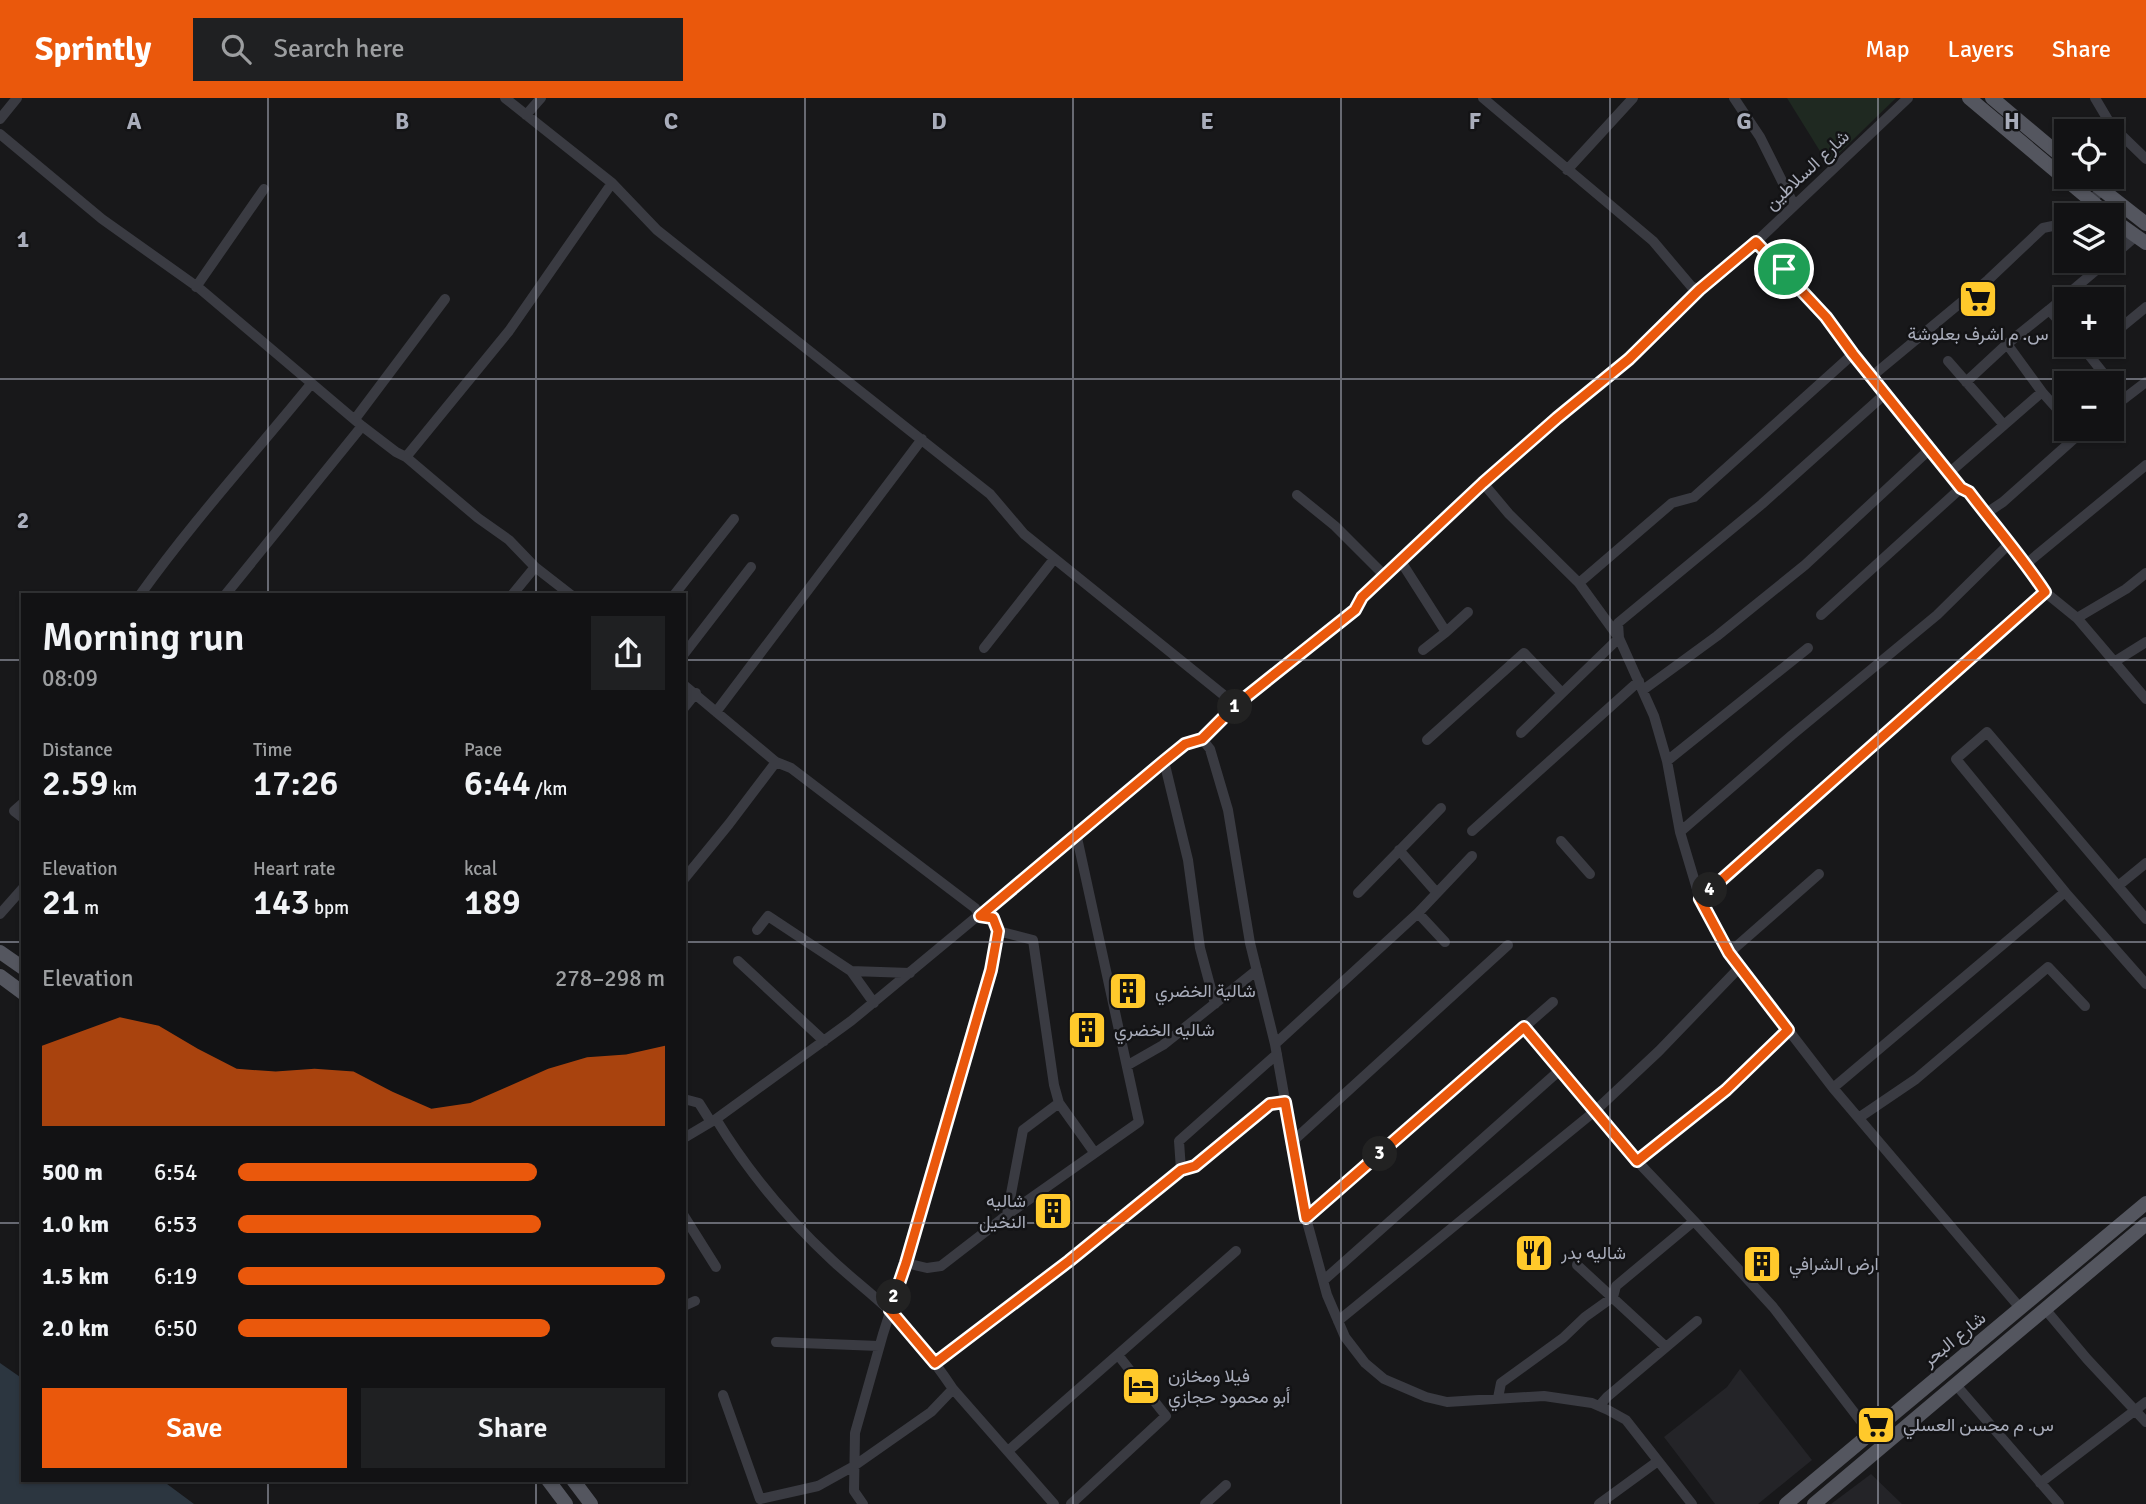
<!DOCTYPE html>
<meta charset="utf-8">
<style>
:root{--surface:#121214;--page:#1f2022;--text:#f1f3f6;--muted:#9c9ea0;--line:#313234;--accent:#ea580c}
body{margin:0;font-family:Signika,Vazirmatn,sans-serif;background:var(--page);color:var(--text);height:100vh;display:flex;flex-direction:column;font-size:26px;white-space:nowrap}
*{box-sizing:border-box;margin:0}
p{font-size:23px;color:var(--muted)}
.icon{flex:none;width:38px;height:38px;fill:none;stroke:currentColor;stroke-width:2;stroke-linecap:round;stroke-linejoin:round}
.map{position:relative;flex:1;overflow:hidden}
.sheet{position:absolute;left:21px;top:495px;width:665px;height:889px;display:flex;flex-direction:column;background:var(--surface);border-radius:0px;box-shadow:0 2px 5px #0004,0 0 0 2px var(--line)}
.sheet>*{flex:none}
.buttons{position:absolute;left:2054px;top:21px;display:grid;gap:14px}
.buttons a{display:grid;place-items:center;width:70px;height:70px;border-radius:0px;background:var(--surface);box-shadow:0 2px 5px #0004,0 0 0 2px var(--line);font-size:35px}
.pin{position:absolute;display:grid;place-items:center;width:60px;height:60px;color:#fff;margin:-30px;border:4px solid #fff;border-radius:50%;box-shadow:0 2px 7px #0007}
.km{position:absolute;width:35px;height:35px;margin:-18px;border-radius:50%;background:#222;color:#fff;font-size:19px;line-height:35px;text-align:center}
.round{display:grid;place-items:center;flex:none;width:74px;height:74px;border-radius:0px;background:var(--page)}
.summary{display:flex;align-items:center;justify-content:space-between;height:119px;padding:0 21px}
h1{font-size:38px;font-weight:600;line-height:52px}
.stats{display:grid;grid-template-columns:repeat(3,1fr);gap:10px;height:119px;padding:7px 21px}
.stats div{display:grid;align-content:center}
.stats b{font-size:35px;font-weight:600}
.stats small{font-size:19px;font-weight:400}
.stats p{font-size:19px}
.chart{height:196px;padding:14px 21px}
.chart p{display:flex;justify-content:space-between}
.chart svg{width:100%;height:126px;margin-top:7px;fill:var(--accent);opacity:.7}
.action{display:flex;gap:14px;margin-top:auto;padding:14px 21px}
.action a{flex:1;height:80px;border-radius:0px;background:var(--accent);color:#fff;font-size:28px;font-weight:600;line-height:80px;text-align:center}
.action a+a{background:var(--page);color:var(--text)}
ul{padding:0 21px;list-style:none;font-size:23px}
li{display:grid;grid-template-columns:112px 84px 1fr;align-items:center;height:52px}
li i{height:18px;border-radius:9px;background:var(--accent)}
header{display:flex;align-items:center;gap:42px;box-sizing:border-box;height:98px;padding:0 35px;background:var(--accent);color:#fff}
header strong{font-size:33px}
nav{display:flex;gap:38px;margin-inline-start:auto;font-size:24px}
.search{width:490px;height:63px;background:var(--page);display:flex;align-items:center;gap:18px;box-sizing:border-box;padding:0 24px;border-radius:0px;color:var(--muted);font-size:26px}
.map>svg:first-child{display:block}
.built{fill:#242428}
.green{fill:#1f2921}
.water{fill:#2c3640}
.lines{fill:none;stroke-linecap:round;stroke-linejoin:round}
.minor{stroke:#3a3b42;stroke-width:10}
.major{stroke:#54565f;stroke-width:14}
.route-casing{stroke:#fff;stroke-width:14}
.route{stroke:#ea580c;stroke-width:9}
.grid{fill:none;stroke:#a9adbb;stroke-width:2;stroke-opacity:0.55}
.labels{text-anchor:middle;stroke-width:5;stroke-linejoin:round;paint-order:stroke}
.street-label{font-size:18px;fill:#a9adbb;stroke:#131315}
.poi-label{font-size:18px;fill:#a9adbb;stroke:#131315;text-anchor:start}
.grid-label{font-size:23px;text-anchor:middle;font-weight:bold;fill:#a9adbb;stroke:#131315;stroke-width:5;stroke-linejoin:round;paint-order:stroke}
</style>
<header>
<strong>Sprintly</strong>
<div class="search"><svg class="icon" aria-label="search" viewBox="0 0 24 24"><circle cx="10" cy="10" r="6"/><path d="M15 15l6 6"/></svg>Search here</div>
<nav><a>Map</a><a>Layers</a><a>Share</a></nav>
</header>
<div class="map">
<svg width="2146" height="1406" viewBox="0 0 2146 1406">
<rect width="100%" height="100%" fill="#18181a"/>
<path class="built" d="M1740 1271 1812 1362 1758 1406H1715L1664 1339 1727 1289Z
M1871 1376 1902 1406H1831Z"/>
<path class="green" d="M1787 0H1896L1828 66Z"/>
<path class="water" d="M0 1265 23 1281V1382L163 1383 194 1406H0Z"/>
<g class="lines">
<path class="minor" d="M505 0 612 85 657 132 976 385 990 396 1024 436 1236 607
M1483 0 1653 143 1691 188 1699 192
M1734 0 1760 39 1794 107
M2095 0 2111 27 2146 61
M526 17 541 0
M0 21 17 0
M0 36 102 121 199 190 362 328 396 354 406 359 478 420 509 442 535 469 571 497
M1567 72 1633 0
M2078 117 2102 91
M1756 144 1826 219 1853 256 1949 375 1961 390 1969 394 2009 446 2026 466 2045 494 2077 520 2146 601
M2112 159 2136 138
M196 189 264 91
M2049 212 2107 163
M2112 237 2146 209
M2007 246 2042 294 2067 322
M2081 247 2111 285
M2089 256 2100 247
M1948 263 2004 327
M1871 279 1988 182 2043 130 2067 125
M1966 284 2007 246 2049 212 2067 232
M2112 310 2146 284
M355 321 445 201
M406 359 509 233 612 85
M1949 375 2042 294
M1483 385 1509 416 1579 485 1619 540 1654 618 1667 663 1680 734 1700 801 1729 855 1833 990 2021 1211
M1297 397 1335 428 1385 478
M1985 416 2003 404 2085 331
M1400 462 1446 534 1423 552
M2026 466 2146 367
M1579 485 1672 405 1694 399 1853 256
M226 496 362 328
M140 497C193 423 254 356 311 286
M512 497 535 469
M674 497 734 421
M1821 517 1961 390
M2077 520 2126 491 2146 475
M1446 534 1468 514
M984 550 1054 461
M684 556 751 469
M2114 564 2146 544
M684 587 776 664 791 670 975 810 980 818 993 820 998 833 991 872 906 1165 883 1236 855 1335 854 1393 863 1406
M1643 592 1717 538 1805 467 1930 351
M684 610 696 595
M716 614 922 341
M1521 635 1619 540 1618 525 1762 406 1885 296
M1202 641 1210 651 1228 712 1250 845 1275 946 1306 1120 1327 1197 1345 1239 1365 1265 1384 1281 1426 1299 1447 1304 1544 1298 1592 1305 1608 1312 1626 1322 1692 1406
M1427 642 1524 555 1562 595
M1164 663 1188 762 1200 850 1215 906
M1667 663 1808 550
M23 705 14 713 23 720
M1472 733 1639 583
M1680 734 1792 637 1937 517 2009 446
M1561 743 1590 776
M1399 752 1437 795
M2146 765 2118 788 2146 821
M684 781 729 726 776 664
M2065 794 1956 661 1987 634 2118 788
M1358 795 1441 710
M1700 801 2045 494
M1418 815 1445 844
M0 816 23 790
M757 832 768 818 851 873 874 905
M998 833 1033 842 1054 987 1059 1005 1023 1032 1007 1117
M1729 855 1819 776
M738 863 824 943
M851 873 910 875
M1275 946 1418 815 1472 758
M1128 967 1163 947 1257 872
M1833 990 2065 794 2146 886
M684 1001 699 1005 711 1024
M1059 1005 1094 1054
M1860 1019 1916 981 2048 869 2085 908
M716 1021C747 1072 788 1121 832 1162 850 1179 870 1194 889 1212 913 1235 934 1263 953 1291L931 1314 854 1368 818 1388 760 1401 723 1297
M684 1040 716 1021 851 923 1185 646 1202 641 1236 607 1355 512 1362 499 1400 462 1557 320 1629 261 1699 192 1756 144 1908 0
M1293 1043 1508 847
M1637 1063 1725 992 1788 932
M1181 1072 1195 1068 1270 1006 1285 1004
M684 1118 716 1169
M1306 1120 1553 904
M1694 1123 1773 1209 1870 1335
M906 1165 927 1170 941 1168 1007 1117 1139 1024 1076 735
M1577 1167 1666 1249
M1324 1182 1560 972
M684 1208 695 1203
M2045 1211 2087 1261 2146 1324
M1338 1223 1595 1013 1659 953 1740 869
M776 1244 879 1248
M935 1265 1069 1163 1181 1072 1179 1043 1277 956
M1956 1287 2059 1406
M953 1291 1054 1406
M1498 1300 1501 1285 1563 1240 1585 1219 1613 1199 1616 1188 1694 1123 1637 1063 1524 929
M1599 1308 1607 1299 1697 1223
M1008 1353 1236 1153
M2040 1385 2146 1304
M1071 1406 1166 1318 1118 1257
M1205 1406 1226 1387
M1599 1406 1658 1363"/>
<path class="major" d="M1969 0 2108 117
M1992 0 2067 63
M2086 79 2146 126
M2112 121 2146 145
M0 854 23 870
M0 878 23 895
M548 1382 566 1406
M573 1382 591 1406
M1786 1406 2146 1105
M1814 1406 2146 1126"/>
</g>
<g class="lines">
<g class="route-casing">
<path id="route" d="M1756 144 1826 219 1853 256 1961 390 1969 394C1994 427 2022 459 2045 494L1700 801 1729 855 1788 932 1726 992 1637 1063 1524 929 1306 1120 1285 1004 1270 1006 1195 1068 1181 1072 1069 1163 935 1265 890 1212 906 1165 991 872 998 833 993 820 980 818 1164 663 1185 646 1202 641 1236 607 1355 512 1362 499 1483 385 1557 320 1629 261 1699 192Z"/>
</g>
<use href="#route" class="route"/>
</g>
<path class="grid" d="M268 0V497M536 0V497M805 0V1406M1073 0V1406M1341 0V1406M1610 0V1406M1878 0V1406M0 281H2146M0 562H23M684 562H2146M0 844H23M684 844H2146M0 1125H23M684 1125H2146M268 1382V1406M536 1382V1406"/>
<defs>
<g id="supermarket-square" transform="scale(2.0125)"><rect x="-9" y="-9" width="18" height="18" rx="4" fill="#ffc92b" stroke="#131315"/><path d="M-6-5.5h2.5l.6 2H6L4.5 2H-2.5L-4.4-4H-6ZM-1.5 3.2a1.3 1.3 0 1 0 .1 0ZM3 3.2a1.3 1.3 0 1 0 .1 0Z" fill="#111"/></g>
<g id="building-square" transform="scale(2.0125)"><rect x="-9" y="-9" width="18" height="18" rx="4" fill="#ffc92b" stroke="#131315"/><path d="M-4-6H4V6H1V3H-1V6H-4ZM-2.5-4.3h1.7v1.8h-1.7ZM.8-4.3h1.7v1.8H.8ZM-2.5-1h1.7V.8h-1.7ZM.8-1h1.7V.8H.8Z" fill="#111"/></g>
<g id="restaurant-square" transform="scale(2.0125)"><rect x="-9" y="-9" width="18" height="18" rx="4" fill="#ffc92b" stroke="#131315"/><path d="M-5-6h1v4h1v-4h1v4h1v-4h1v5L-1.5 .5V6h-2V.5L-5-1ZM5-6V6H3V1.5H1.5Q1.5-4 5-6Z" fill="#111"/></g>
<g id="hotel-square" transform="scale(2.0125)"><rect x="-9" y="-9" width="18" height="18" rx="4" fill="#ffc92b" stroke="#131315"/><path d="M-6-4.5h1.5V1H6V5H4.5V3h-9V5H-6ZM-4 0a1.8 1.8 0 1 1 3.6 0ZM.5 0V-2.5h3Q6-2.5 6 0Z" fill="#111"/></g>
</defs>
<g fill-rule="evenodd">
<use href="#supermarket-square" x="1978" y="201"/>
<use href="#building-square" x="1128" y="893"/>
<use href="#building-square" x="1087" y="932"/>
<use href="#building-square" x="1053" y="1113"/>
<use href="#restaurant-square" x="1534" y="1155"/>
<use href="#building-square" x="1762" y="1166"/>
<use href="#hotel-square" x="1141" y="1288"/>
<use href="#supermarket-square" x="1876" y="1327"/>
</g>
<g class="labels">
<g class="street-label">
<text transform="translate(1807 72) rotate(-43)" y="6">شارع السلاطين</text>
<text transform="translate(1954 1241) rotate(-39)" y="6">شارع البحر</text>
</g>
<g class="poi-label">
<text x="1978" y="242" text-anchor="middle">س. م اشرف بعلوشة</text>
<text x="1155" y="899">شالية الخضري</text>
<text x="1114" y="938">شاليه الخضري</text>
<text x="1026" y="1109" text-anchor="end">شاليه<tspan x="1026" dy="21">النخيل</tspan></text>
<text x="1561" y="1161">شاليه بدر</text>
<text x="1789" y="1172">ارض الشرافي</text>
<text x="1168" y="1284">فيلا ومخازن<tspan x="1168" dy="21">أبو محمود حجازي</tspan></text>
<text x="1903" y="1333">س. م محسن العسلي</text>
</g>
</g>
<g class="grid-label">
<text x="134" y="31">A</text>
<text x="402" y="31">B</text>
<text x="671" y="31">C</text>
<text x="939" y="31">D</text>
<text x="1207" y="31">E</text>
<text x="1475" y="31">F</text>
<text x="1744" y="31">G</text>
<text x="2012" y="31">H</text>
<text x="23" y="149">1</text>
<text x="23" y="430">2</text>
</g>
</svg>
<div class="buttons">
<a><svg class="icon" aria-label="locate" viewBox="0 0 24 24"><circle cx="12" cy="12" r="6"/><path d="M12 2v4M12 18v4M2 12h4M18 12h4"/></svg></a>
<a><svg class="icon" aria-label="layers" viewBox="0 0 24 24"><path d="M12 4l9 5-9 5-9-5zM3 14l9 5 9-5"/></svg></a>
<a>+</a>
<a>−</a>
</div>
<div class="pin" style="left:1784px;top:171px;background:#1e9e55"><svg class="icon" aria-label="arrive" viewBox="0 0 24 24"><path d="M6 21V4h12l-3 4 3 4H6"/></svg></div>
<b class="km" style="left:1235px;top:609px">1</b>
<b class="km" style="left:894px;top:1199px">2</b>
<b class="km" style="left:1380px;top:1056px">3</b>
<b class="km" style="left:1710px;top:792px">4</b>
<section class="sheet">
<div class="summary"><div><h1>Morning run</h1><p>08:09</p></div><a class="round"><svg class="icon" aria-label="share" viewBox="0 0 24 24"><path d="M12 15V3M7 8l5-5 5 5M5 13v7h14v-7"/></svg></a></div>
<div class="stats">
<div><p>Distance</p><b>2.59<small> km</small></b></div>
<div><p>Time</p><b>17:26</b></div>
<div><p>Pace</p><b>6:44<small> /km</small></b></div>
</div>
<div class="stats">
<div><p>Elevation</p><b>21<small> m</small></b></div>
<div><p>Heart rate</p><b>143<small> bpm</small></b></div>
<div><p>kcal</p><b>189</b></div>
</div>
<div class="chart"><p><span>Elevation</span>278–298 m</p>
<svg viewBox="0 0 160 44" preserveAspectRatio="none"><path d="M0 44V16L10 11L20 6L30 9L40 17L50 24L60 25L70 24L80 25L90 32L100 38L110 36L120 30L130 24L140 20L150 19L160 16V44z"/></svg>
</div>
<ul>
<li><b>500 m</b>6:54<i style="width:70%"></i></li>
<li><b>1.0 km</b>6:53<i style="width:71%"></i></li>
<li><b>1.5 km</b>6:19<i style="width:100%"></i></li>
<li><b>2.0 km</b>6:50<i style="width:73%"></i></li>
</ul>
<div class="action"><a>Save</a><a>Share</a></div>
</section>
</div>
